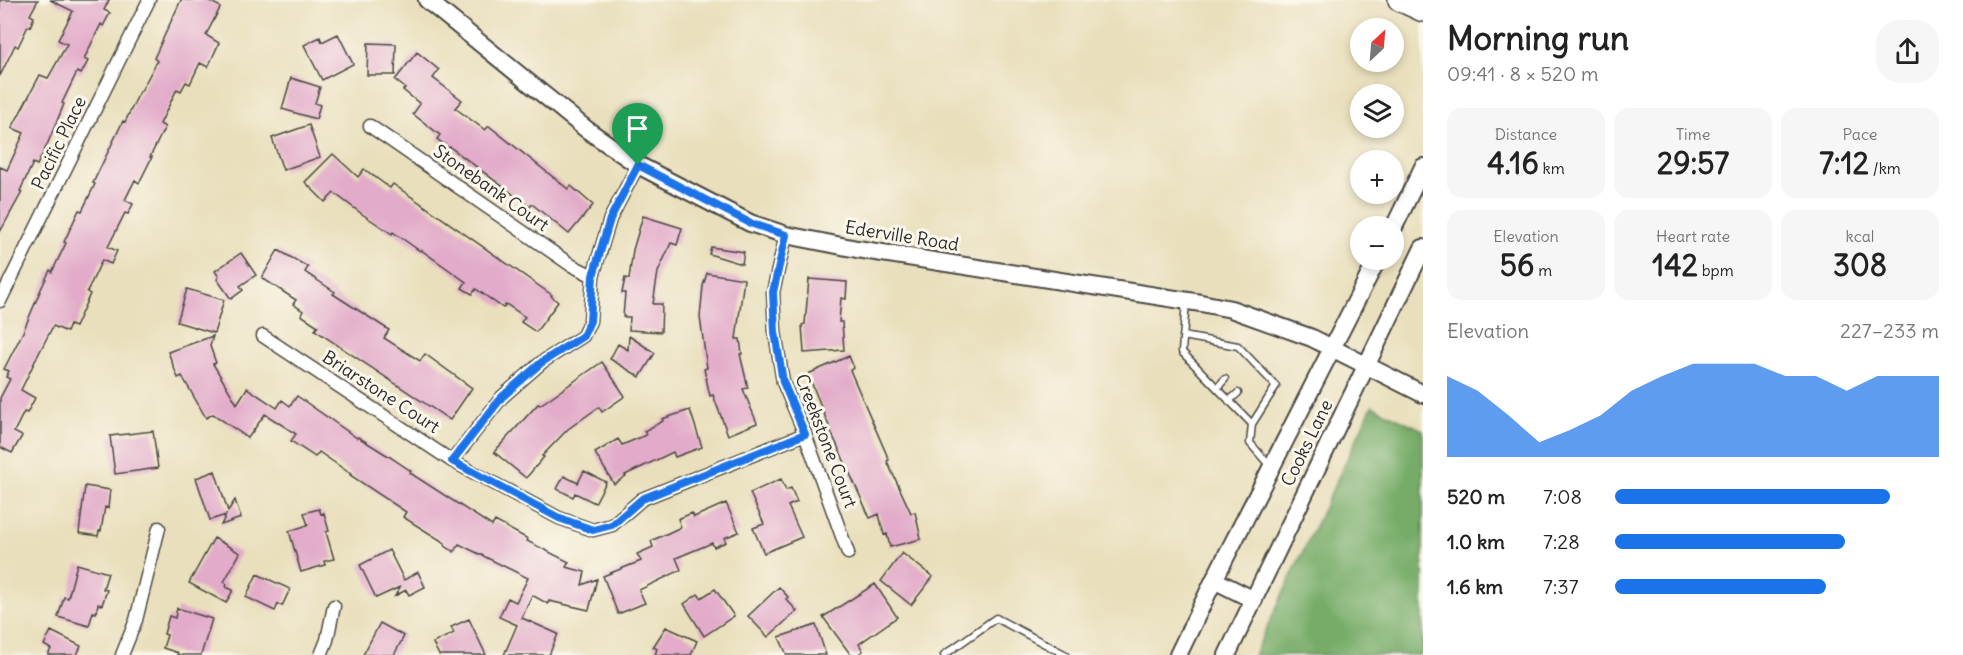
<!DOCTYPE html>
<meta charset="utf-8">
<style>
:root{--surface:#fff;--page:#f6f6f6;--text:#222;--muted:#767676;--accent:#1a73e8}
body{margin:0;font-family:Delius,sans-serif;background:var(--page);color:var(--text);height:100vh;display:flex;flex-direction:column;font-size:22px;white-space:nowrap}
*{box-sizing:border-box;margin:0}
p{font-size:20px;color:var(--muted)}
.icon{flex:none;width:33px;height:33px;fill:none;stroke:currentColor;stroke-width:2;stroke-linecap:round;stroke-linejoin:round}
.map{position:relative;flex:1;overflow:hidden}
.panel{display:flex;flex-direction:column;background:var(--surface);width:540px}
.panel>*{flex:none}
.needle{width:39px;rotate:26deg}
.fabs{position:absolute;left:1350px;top:18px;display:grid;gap:12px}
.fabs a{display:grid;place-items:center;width:54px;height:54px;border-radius:50%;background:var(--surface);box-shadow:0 3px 9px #0003;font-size:30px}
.pin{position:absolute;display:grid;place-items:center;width:51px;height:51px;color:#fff;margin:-62px -26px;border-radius:50% 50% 50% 0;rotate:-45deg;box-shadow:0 0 6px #0007}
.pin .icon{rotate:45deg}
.round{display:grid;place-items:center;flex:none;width:63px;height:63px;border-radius:24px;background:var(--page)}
.overview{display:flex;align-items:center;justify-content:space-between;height:102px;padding:0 24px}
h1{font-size:33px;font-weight:800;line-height:45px}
.metrics{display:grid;grid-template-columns:repeat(3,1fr);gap:9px;height:102px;padding:6px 24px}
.metrics div{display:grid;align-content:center;border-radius:15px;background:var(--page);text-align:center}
.metrics b{font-size:30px;font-weight:800}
.metrics small{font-size:16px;font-weight:400}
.metrics p{font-size:16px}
.chart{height:168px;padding:12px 24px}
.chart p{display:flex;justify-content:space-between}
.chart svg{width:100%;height:108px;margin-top:6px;fill:var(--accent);opacity:.7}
ul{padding:0 24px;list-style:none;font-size:20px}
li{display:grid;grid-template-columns:96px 72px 1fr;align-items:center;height:45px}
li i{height:15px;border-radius:8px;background:var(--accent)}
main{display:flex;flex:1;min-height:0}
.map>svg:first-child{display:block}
.forest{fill:#76ac68;stroke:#506c4a;stroke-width:1.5}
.building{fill:#e2abc9}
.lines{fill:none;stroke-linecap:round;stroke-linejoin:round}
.lane-casing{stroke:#484641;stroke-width:9}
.street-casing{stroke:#484641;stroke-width:15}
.secondary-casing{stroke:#484641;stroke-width:20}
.highway-casing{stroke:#484641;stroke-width:24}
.lane{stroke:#fff;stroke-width:6}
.street{stroke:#fff;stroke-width:12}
.secondary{stroke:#fff;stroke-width:16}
.highway{stroke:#fff;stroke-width:21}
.route-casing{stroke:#fff;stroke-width:12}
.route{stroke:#1a73e8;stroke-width:8}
.labels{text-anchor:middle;stroke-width:6;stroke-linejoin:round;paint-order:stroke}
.street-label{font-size:18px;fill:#2b2b2b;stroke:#fbf7ec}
</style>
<main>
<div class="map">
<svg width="1423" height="655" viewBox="0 0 1423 655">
<rect width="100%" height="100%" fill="#fbf7ec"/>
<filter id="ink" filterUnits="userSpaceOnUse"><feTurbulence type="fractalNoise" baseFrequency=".0167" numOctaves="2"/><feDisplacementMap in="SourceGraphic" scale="12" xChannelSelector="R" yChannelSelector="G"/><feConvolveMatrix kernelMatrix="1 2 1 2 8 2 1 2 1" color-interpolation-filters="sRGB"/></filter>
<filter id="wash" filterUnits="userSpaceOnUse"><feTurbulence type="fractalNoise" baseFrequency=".008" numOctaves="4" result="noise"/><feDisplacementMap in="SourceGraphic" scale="24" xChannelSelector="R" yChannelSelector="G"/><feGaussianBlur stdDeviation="1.35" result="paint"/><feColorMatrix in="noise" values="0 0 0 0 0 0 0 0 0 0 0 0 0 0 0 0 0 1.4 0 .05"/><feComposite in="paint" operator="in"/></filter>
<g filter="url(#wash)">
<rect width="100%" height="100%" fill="#e9dfbc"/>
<path class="forest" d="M1372 406 1423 430V655H1254Z"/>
<g id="blocks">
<path class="building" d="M0 0H38L30 15 34 17 30 27 28 26 18 47 15 45 0 76Z
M50 0H109L104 10 110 13 103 26 101 24 84 59 88 61 81 74 77 72 62 103 64 104 47 145 37 165 33 163 20 191 22 192 0 232V167L7 170 24 133 12 128 40 75 48 78 67 44 58 40 73 11Z
M181 0H207L219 6 220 8 206 35 219 43 208 67 200 63 190 84 186 82 181 91 177 89 160 124 165 127 150 157H152L139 183 135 180 125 200 133 204 128 214 125 213 108 247 117 251 111 264 102 260 87 292 90 294 75 327 70 325 67 332 53 326 35 361 21 390 35 398 27 413 24 412 14 432 22 436 12 453 0 447V398L10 379 6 377 9 371 4 369 23 332 41 289 50 270 52 272 66 243 64 242 79 210 82 211 95 184 93 183 123 121 125 122 140 91H141L157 61 154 58Z
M338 34 353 64 322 80 304 45 320 37 322 42Z
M368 43 396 44 395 75H367Z
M417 52 439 70 433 78 462 100 455 108 485 130 489 126 568 189 571 186 593 205 569 234 532 204 530 207 450 147 449 148 437 139 440 135 413 114 420 104 403 90 405 88 395 80Z
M291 78 320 87 315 103 320 105 316 119 282 109Z
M309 125 320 157 283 170 272 138Z
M333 154 358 177 364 169 390 188 393 184 552 295 551 296 558 302 536 332 521 322 525 317 506 304 503 308 476 289 472 294 462 288 466 282 448 269 421 250 420 251 393 232 392 234 362 214 334 193 325 202 305 182Z
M643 216 682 228 677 245 671 243 658 272 653 304H662L661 332 629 330 630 317H623L625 293H622L625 278 629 279 633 250Z
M711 247 744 252 742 264 709 254Z
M278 250 308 267 305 272 335 292 333 294 389 330 384 338 420 361 425 354 472 388 450 420 315 330 318 326 301 315 303 311 293 304 296 300 262 278Z
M241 253 256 275 240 286 243 290 231 299 217 279 219 277 215 271Z
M707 273 744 279 736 339H740L742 354H740L748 388 743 389 757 423 728 435 713 395 710 396 704 369 707 368 700 317 703 286Z
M809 279 847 282 846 299 841 298 839 322H842L844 350 804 353 802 325 805 324Z
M187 289 224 300 214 333 177 322Z
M213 336 210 346 216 363 213 364 237 404 247 388 277 408 282 400 290 406 297 396 357 438 358 437 390 457 411 471 410 473 492 526 495 521 528 539 527 541 569 562 566 567 585 572 582 585 597 579 589 610 549 601 548 604 532 595 522 618 558 634 549 655H504L517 625 499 617 508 598 516 602 528 578 459 544 454 552 444 545 445 543 403 517 406 512 350 475 351 474 319 452 315 457 291 441 296 434 265 414 248 438 213 414 206 418 182 376 178 378 168 352Z
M629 336 655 353 640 377 610 359 618 344 628 350Z
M849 356 854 368 850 370 889 460 887 461 911 513 915 512 921 539 890 547 887 534 884 535 879 514 870 518 833 436 808 374Z
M602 362 625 396 602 412 599 407 568 429 542 456 544 457 526 478 494 452 538 404 540 405Z
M690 410 702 447 675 457 673 452 625 475 626 476 614 484 595 453 618 439 622 445 646 435 644 431 663 421 662 419Z
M153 431 158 468 115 474 110 436Z
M215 471 228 511 235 500 241 518 221 525 226 515 210 520 196 478Z
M584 471 606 482 595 503 575 493 573 497 557 489 564 476 578 483Z
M781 479 786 490 791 488 797 502 788 506 802 537 764 553 753 528 764 524 750 493Z
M85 486 110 490 108 508 105 507 101 531H99L98 536 79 533Z
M726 503 739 532 724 538 726 542 714 547 712 543 676 558 681 570 639 590 645 603 618 614 603 576 641 561 637 554 653 547 651 541 681 527 678 519 692 513 694 517Z
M319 509 321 514 324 513 329 531 326 532 334 559 324 561 325 565 301 572 289 531 308 525 304 513Z
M214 538 240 553 224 582 227 584 226 587 233 590 226 603 189 583Z
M389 550 404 580 418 572 425 587 409 595 406 590 395 596 400 587 376 598 360 565Z
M902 553 933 577 911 605 881 581Z
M77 564 108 573 103 589 107 590 102 605 98 604 96 613 93 612 89 626 58 617 64 597 68 598Z
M257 574 290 589 282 606 278 604 275 611 246 597Z
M875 584 897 617 859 644 863 651 857 655H851L823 617Z
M779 587 788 597 786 599 797 611 768 637 748 616Z
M715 589 734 616 704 636 684 604 698 594 701 598Z
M177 608 212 619 201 655H177L178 653 163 648 167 635 164 634 169 616 175 618Z
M469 619 486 655H439L433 643 454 633 451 627Z
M380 623 404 636 394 655H363Z
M816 625 826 655H787L779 637Z
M666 627 697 641 691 655H655L657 649 653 647Z
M51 631 81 646 77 655H48L51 649 44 645Z"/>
</g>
</g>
<g filter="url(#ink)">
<use href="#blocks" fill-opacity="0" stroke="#484641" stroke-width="1.5"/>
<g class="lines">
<g class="lane-casing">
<path id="lane" d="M1186 301 1182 352 1252 424 1250 443 1269 465
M1183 336 1238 346 1276 386 1252 424
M1217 388 1225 379
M1229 401 1238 393
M944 655 996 618 1066 655"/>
</g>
<g class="street-casing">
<path id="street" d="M370 126 571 265 593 276
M786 235 773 292 775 332 783 382 805 434 848 553
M0 301 149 0
M263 336 452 461 559 518 593 530 612 525 642 499 805 434
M452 461 502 397 542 362 583 336 590 321 593 276 610 219 638 165
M122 655 136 620 159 528
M321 655 327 640 334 606"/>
</g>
<g class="secondary-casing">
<path id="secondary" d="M427 0 586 129 638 165 750 223 786 235 857 249 1201 303 1231 309 1312 338 1423 394
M1394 227 1423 167
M1214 580 1254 600
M1178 655 1214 580 1377 260
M1227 655 1423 248"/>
</g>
<g class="highway-casing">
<path id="highway" d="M1399 0 1423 11"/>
</g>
<use href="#lane" class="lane"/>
<use href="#street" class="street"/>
<use href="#secondary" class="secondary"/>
<use href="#highway" class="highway"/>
</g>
</g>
<g class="lines" filter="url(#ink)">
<g class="route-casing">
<path id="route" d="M638 165 750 223 786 235 773 292 775 332 783 382 805 434 642 499 612 525 593 530 559 518 452 461 502 397 542 362 583 336 590 321 593 276 610 219Z"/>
</g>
<use href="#route" class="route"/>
</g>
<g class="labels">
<g class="street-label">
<text transform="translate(59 143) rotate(-64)" y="6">Pacific Place</text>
<text transform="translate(491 188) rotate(35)" y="6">Stonebank Court</text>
<text transform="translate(902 236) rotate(9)" y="6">Ederville Road</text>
<text transform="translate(381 392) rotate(33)" y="6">Briarstone Court</text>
<text transform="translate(826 441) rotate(69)" y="6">Creekstone Court</text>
<text transform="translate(1307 443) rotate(-64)" y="6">Cooks Lane</text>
</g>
</g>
</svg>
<div class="fabs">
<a><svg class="needle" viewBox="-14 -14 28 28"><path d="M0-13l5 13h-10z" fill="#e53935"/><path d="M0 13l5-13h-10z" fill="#767676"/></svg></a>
<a><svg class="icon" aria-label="layers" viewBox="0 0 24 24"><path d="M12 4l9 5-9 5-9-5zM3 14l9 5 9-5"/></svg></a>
<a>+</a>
<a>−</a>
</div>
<div class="pin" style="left:638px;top:165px;background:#1e9e55"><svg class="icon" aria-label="arrive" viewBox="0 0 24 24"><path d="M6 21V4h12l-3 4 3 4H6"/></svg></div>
</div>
<section class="panel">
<div class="overview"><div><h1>Morning run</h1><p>09:41 · 8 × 520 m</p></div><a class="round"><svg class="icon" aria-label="share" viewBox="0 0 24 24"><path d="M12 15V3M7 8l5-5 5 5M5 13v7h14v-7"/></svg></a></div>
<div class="metrics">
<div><p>Distance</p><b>4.16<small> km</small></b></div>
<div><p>Time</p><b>29:57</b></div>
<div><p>Pace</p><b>7:12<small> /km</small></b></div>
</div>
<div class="metrics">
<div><p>Elevation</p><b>56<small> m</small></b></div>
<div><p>Heart rate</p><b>142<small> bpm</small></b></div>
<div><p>kcal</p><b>308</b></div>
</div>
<div class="chart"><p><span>Elevation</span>227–233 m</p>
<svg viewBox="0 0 160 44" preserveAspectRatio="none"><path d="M0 44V11L10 17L20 27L30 38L40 33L50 27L60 17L70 11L80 6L90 6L100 6L110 11L120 11L130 17L140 11L150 11L160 11V44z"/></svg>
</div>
<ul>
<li><b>520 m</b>7:08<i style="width:85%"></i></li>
<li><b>1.0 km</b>7:28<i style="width:71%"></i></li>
<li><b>1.6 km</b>7:37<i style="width:65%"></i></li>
</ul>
</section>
</main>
